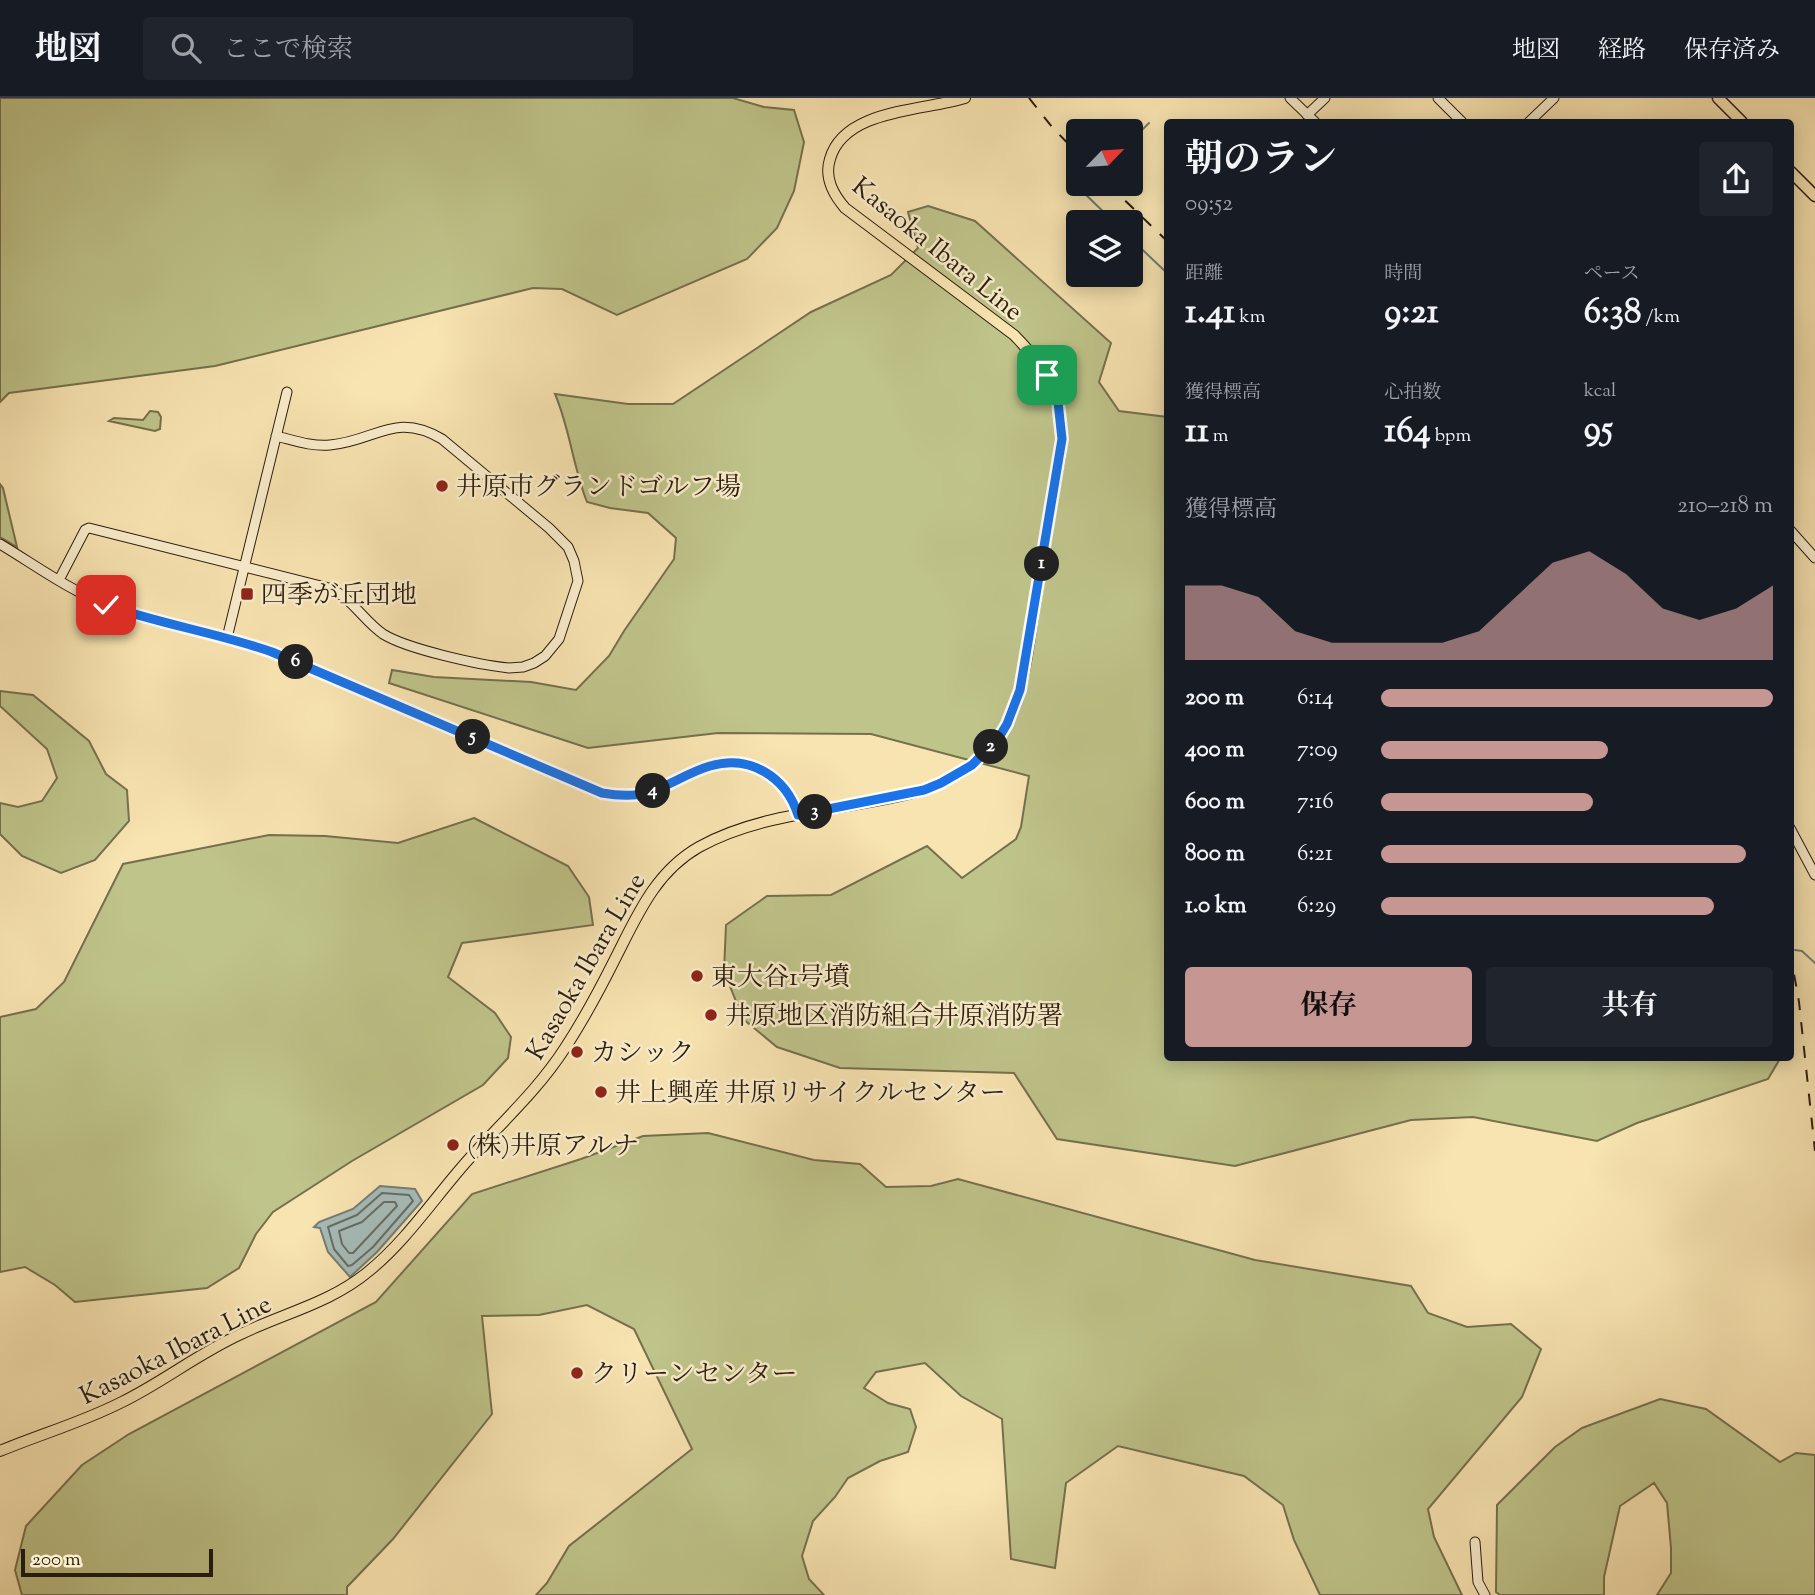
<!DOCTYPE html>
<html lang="ja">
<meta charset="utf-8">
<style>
:root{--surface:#171b24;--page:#20242c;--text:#f1f3f6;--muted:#9ea1a6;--line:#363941;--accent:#c59692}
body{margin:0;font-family:"Sorts Mill Goudy","Noto Serif JP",serif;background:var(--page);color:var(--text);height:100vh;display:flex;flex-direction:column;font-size:26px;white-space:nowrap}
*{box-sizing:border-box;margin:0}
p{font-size:23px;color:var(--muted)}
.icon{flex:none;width:38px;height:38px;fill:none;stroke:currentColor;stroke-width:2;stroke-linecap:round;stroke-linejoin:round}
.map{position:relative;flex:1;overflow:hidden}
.side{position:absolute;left:1164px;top:21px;width:630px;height:942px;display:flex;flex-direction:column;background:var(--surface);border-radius:7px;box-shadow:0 4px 18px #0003}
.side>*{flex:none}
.needle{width:46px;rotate:65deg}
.fabs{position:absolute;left:1066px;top:21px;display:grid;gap:14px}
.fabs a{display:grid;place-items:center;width:77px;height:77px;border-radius:7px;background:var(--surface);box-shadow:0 4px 18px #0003;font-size:35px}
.scale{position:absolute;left:21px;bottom:18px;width:192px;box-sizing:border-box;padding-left:7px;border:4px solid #2b1d0e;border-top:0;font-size:19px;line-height:24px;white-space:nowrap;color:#2b1d0e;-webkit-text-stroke:5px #faedcc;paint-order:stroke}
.pin{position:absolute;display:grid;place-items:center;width:60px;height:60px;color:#fff;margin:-30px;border-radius:14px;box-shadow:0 4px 10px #0006}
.km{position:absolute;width:35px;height:35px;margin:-18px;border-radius:50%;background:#222;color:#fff;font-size:19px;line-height:35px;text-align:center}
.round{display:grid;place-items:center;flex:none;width:74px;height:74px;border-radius:7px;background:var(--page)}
.head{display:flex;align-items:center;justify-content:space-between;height:119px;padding:0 21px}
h1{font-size:38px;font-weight:700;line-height:52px}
.metrics{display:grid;grid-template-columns:repeat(3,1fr);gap:10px;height:119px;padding:7px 21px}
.metrics div{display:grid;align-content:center}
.metrics b{font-size:35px;font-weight:700}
.metrics small{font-size:19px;font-weight:400}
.metrics p{font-size:19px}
.chart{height:196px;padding:14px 21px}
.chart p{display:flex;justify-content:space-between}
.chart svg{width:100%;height:126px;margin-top:7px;fill:var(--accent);opacity:.7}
.primary-button{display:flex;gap:14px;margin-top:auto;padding:14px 21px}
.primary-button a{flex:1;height:80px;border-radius:7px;background:var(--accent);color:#111;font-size:28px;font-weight:700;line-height:80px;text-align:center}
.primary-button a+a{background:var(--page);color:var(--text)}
ul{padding:0 21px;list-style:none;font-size:23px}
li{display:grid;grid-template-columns:112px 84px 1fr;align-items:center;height:52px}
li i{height:18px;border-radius:9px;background:var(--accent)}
header{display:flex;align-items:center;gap:42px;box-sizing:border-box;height:98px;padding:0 35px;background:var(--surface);border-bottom:2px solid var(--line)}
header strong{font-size:33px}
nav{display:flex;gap:38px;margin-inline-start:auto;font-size:24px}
.search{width:490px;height:63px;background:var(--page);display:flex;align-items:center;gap:18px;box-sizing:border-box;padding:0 24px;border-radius:7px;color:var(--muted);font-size:26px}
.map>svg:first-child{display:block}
.green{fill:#bfc48a;stroke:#75704c;stroke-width:2}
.water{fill:#a5bbb8;stroke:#747c74;stroke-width:2}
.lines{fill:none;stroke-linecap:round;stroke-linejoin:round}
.shore{stroke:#686c63;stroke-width:2}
.stream{stroke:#747c74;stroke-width:2}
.secondary-casing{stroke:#2b1d0e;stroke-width:11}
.primary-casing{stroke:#2b1d0e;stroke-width:12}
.highway-casing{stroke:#2b1d0e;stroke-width:13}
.secondary{stroke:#faedcc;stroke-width:9}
.primary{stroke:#f8e4b1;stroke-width:10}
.highway{stroke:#f8e4b1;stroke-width:10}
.rail{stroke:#2b1d0e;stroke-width:2;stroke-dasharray:12 12;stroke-linecap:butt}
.route-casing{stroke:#fff;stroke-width:14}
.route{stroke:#1a73e8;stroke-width:9}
.poi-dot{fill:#8f2418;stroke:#faedcc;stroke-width:2.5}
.labels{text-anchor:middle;stroke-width:5;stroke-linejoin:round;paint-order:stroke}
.street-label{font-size:26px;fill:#2b1d0e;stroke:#faedcc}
.poi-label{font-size:26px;fill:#2b1d0e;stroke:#faedcc;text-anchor:start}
</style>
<header>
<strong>地図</strong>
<div class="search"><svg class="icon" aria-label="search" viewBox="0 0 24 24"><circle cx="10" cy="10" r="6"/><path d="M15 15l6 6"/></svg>ここで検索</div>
<nav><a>地図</a><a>経路</a><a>保存済み</a></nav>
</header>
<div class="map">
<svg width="1815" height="1497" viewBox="0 0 1815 1497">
<rect width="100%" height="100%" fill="#f8e4b1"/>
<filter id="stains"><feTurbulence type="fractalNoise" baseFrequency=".00286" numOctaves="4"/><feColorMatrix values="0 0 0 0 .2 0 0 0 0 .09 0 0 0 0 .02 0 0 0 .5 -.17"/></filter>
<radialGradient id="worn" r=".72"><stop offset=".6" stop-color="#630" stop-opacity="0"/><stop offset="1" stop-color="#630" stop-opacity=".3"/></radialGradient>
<path class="green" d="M0 0H733L764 9 794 12 804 44 794 93 777 130 747 161 617 217 562 191 533 190 215 268 9 295 0 304Z
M928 108 975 123 1111 245 1099 284 1119 313 1167 319V959H1781L1768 981 1637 1025 1597 1043 1473 1019 1411 1022 1235 1068 1057 1041 1014 975 840 970 777 949 743 921 724 873 726 827 767 798 831 797 927 748 962 780 1016 741 1021 729 1029 678 871 636 718 635 588 650 389 585 392 572 434 579 531 584 576 592 609 558 624 533 674 461 676 440 648 415 610 410 587 404C573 369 570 331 555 296L628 306H673L811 214 891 177 918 150 908 114Z
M150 313 158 314 161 319 160 331 155 333 109 323 114 320 143 322Z
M0 386 3 390 17 449 0 439Z
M0 593 33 597 89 643 106 676 127 692 129 723 95 762 61 775 22 758 0 736V705L18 709 42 703 57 680 47 651 0 608Z
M474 720 568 768 589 799 593 827 462 845 448 879 495 915 511 939 508 960 483 987 352 1063 273 1114 256 1136 239 1170 207 1190 75 1204 55 1187 25 1169 0 1174V919L36 911 64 884 123 766 269 737 325 738 398 745Z
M708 1035 814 1062 860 1066 886 1089 931 1088 958 1081 1255 1162 1411 1188 1428 1215 1467 1229 1511 1226 1541 1251 1522 1299 1428 1411 1434 1439 1462 1497H1320L1294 1442 1283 1407 1244 1378 1118 1348 1066 1385 1055 1470 1011 1461 1002 1321 961 1298 925 1265 876 1274 864 1290 888 1305 910 1311 916 1329 908 1354 880 1363 848 1380 835 1399 813 1423 802 1458 809 1481 824 1497H536L547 1485 569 1448 692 1351 634 1231 587 1207 539 1217 482 1218 492 1316 393 1441 347 1489V1497H22L15 1472 26 1428 82 1367 129 1336 376 1204 472 1096 581 1061 643 1038Z
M1660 1301 1706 1311 1780 1364 1796 1355 1815 1357V1497H1657L1671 1475V1450L1667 1405 1654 1385 1620 1408 1604 1479V1497H1500L1496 1494 1497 1407 1555 1349 1582 1330Z"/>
<path class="water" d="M380 1088 415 1091 422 1103 377 1154 350 1179 328 1154 320 1130 314 1129 319 1124 353 1111Z"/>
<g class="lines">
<path class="shore" d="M382 1095 409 1097 413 1103 373 1149 352 1167 348 1168 334 1151 328 1129 357 1117Z
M384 1104H395L397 1108 353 1155H349L342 1146 339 1133 362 1124Z"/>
<path class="stream" d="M1130 44 1149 25
M1088 88 1083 94 1114 124
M1130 140 1167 175
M1795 852 1802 853 1815 865"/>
<g class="secondary-casing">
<path id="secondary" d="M1290 0 1315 24
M1438 0 1462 24
M1307 17 1325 0
M1529 24 1554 0
M1790 432 1815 460
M0 446C35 467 69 492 107 507 160 528 218 535 272 554L602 695C619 697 634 699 650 694 671 687 689 674 710 668 751 656 786 679 798 717
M59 482 85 432 89 430 329 490C351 499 364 523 383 536 407 551 479 567 509 570L523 569 534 565 545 558 559 541 578 483 574 463 568 449 549 430 442 341C395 313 376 343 330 347 312 349 293 342 276 338
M227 540 287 294
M1790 730 1815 777
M1475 1444 1478 1484 1485 1497"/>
</g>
<g class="primary-casing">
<path id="primary" d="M0 1353C41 1336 83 1324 122 1304 163 1284 199 1255 241 1236 284 1215 331 1205 369 1173 407 1142 435 1099 468 1062 501 1025 538 992 565 950 584 921 600 891 615 861 637 818 655 774 699 749 765 712 851 713 924 692 952 681 980 666 998 641 1025 603 1027 551 1035 507 1043 457 1051 408 1060 358 1066 307 1050 273 1014 237L845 110C833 96 824 80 830 61 844 11 923 13 965 0"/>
</g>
<g class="highway-casing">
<path id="highway" d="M1718 0 1742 24
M1790 73 1815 98"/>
</g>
<use href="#secondary" class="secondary"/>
<use href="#primary" class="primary"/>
<use href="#highway" class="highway"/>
<path class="rail" d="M1029 0 1052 29 1078 56
M1108 86 1167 143
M1790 853 1799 904 1815 1053"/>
</g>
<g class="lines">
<g class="route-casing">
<path id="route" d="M106 507C160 526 218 535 272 554L602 695C619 698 634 699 650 694 671 687 689 674 710 668 750 656 786 679 798 717L924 692 941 685 972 667 998 641 1007 626 1020 592 1062 341 1058 304 1047 277"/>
</g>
<use href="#route" class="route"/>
</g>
<g class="poi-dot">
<circle cx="442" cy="388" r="7"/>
<rect x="240" y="489" width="14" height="14" rx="3.5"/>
<circle cx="697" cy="878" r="7"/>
<circle cx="711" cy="917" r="7"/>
<circle cx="577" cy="954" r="7"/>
<circle cx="601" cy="994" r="7"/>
<circle cx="453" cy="1047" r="7"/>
<circle cx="577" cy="1275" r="7"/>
</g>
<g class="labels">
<g class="street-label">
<text transform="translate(938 150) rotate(39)" y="9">Kasaoka Ibara Line</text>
<text transform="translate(585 868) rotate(-60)" y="9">Kasaoka Ibara Line</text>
<text transform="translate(175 1251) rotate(-27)" y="9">Kasaoka Ibara Line</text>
</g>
<g class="poi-label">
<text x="456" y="397">井原市グランドゴルフ場</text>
<text x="261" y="505">四季が丘団地</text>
<text x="711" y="887">東大谷1号墳</text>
<text x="725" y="926">井原地区消防組合井原消防署</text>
<text x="591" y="963">カシック</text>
<text x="615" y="1003">井上興産 井原リサイクルセンター</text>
<text x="467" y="1056">(株)井原アルナ</text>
<text x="591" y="1284">クリーンセンター</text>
</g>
</g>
<rect width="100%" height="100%" filter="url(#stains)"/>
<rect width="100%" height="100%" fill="url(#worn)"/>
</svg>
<div class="fabs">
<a><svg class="needle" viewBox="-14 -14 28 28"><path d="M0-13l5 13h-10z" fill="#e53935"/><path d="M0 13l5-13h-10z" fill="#9ea1a6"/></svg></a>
<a><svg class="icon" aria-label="layers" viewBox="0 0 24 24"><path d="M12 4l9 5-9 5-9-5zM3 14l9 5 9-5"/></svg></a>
</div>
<div class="scale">200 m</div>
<div class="pin" style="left:1047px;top:277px;background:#1e9e55"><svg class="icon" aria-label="arrive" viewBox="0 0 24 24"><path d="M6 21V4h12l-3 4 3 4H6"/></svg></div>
<div class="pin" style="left:106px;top:507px;background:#d93025"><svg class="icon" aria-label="check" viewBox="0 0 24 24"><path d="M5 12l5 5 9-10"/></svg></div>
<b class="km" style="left:1042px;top:466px">1</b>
<b class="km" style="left:991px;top:649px">2</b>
<b class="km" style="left:815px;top:714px">3</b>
<b class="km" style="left:653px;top:693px">4</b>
<b class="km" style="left:473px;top:639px">5</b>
<b class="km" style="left:296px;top:564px">6</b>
<section class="side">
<div class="head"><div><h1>朝のラン</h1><p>09:52</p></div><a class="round"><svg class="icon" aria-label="share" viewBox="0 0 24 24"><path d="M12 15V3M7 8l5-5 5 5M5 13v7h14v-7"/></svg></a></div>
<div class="metrics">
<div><p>距離</p><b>1.41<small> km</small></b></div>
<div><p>時間</p><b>9:21</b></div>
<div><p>ペース</p><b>6:38<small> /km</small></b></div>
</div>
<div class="metrics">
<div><p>獲得標高</p><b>11<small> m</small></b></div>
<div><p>心拍数</p><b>164<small> bpm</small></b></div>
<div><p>kcal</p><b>95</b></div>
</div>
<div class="chart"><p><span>獲得標高</span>210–218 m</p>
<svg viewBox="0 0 160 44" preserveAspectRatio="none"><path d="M0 44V18L10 18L20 22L30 34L40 38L50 38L60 38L70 38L80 34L90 22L100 10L110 6L120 14L130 26L140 30L150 26L160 18V44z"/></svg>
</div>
<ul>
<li><b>200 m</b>6:14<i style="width:100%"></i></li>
<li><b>400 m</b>7:09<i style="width:58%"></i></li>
<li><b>600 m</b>7:16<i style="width:54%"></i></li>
<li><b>800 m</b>6:21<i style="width:93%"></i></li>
<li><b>1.0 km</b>6:29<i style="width:85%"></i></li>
</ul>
<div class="primary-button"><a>保存</a><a>共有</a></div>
</section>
</div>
